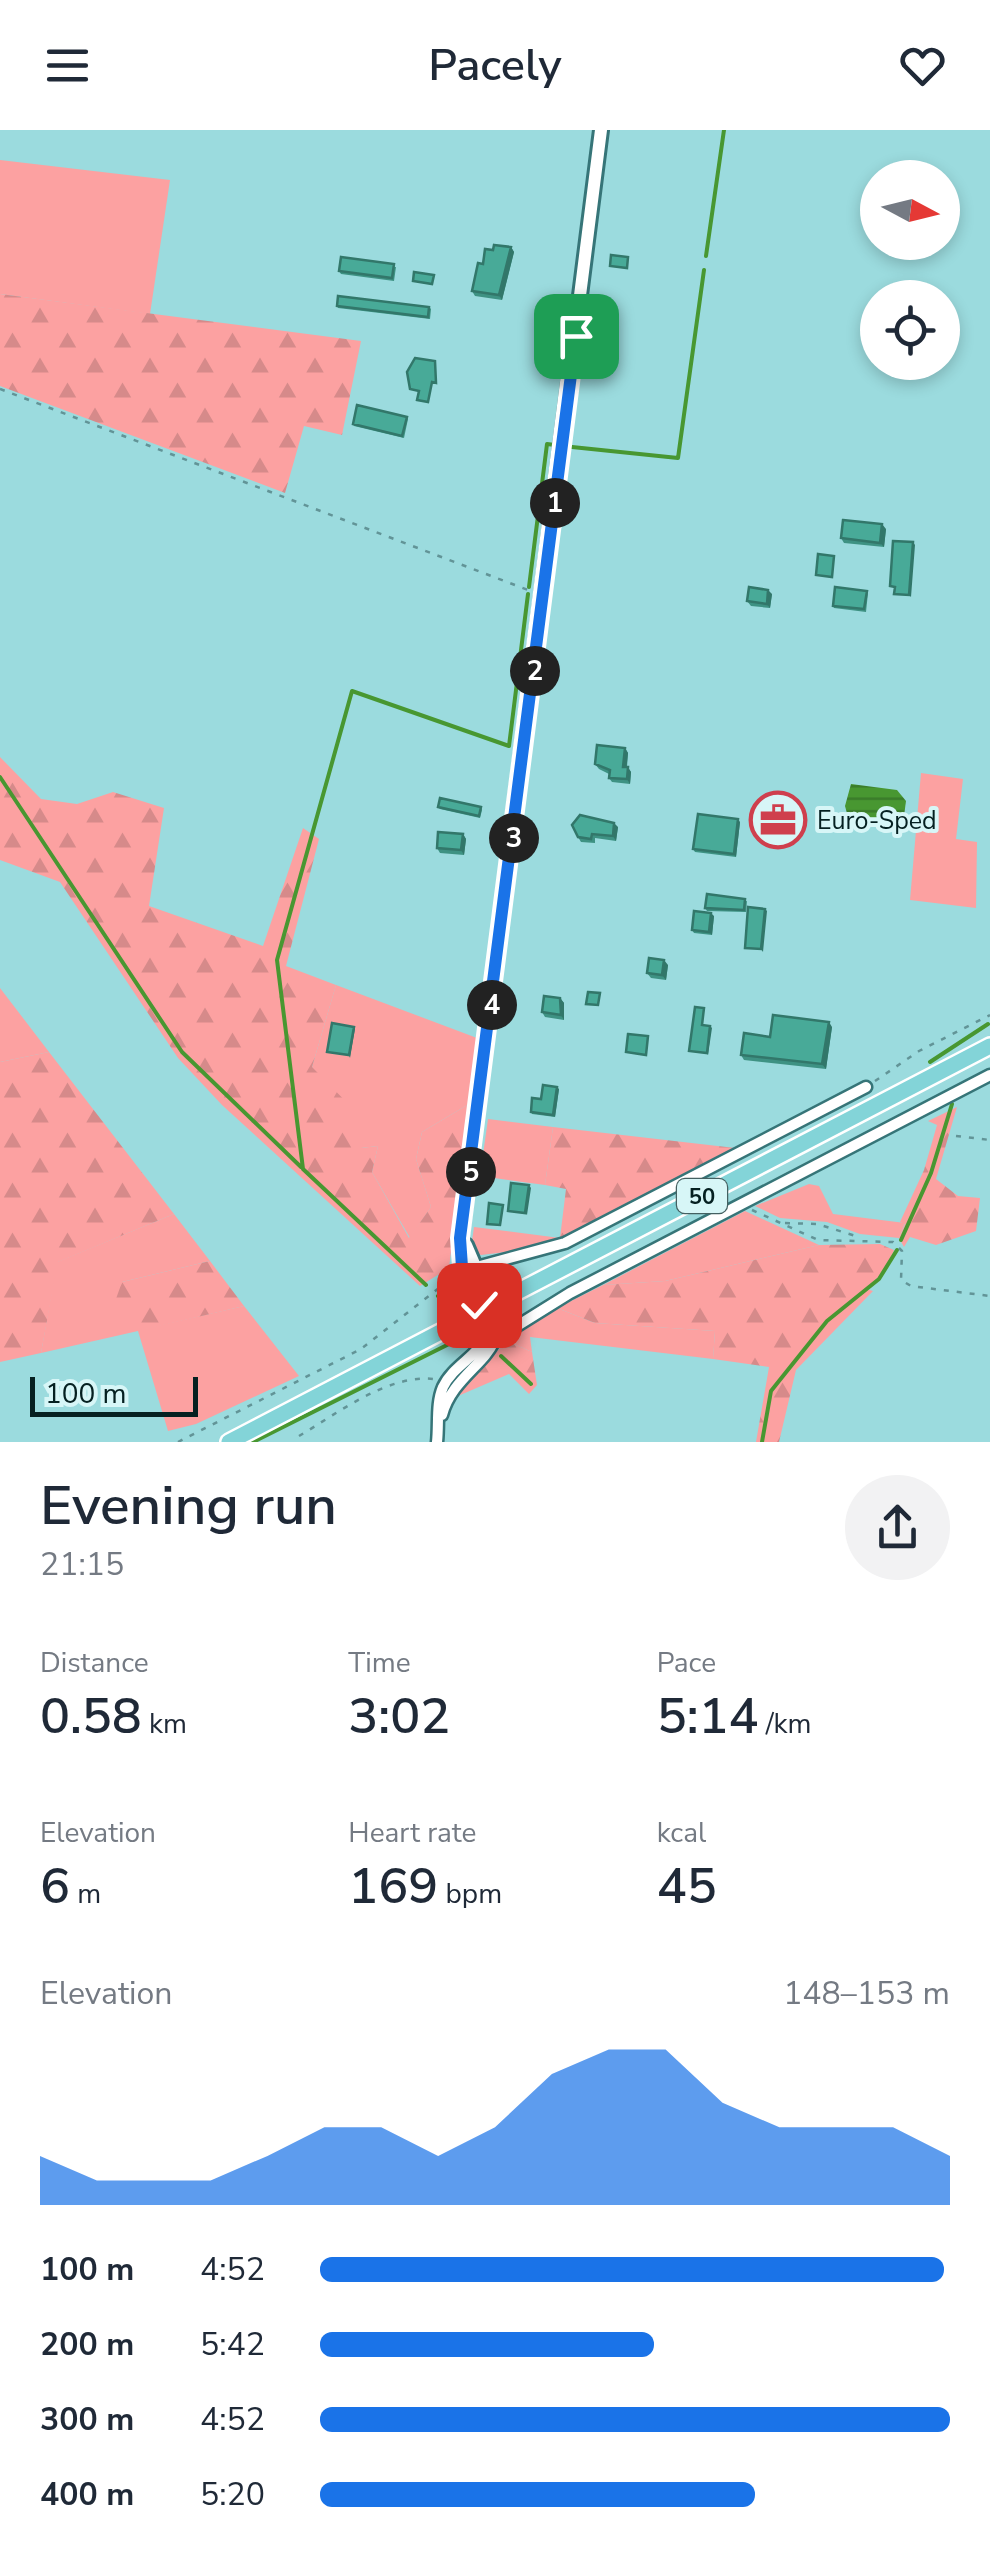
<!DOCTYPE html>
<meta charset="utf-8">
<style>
:root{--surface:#fff;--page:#f2f2f3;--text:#1f2937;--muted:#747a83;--accent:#1a73e8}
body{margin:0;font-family:"Nunito Sans",sans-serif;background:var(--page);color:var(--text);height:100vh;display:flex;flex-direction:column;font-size:38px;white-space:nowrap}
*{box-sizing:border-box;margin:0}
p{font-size:32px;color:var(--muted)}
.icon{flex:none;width:55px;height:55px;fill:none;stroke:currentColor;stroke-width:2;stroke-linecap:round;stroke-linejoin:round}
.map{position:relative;height:1312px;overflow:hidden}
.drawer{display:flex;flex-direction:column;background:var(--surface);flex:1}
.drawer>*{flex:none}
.needle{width:65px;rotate:97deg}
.fabs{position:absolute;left:860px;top:30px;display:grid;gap:20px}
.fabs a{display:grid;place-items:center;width:100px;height:100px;border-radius:50%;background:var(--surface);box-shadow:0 5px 15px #0003;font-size:50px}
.scale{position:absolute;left:30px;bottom:25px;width:168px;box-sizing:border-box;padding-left:10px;border:5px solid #052021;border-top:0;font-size:28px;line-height:35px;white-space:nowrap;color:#052021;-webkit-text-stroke:8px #d7f6f7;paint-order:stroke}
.pin{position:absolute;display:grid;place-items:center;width:85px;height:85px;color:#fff;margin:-42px;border-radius:20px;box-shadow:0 5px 15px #0006}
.km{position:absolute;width:50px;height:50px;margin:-25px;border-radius:50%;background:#222;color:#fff;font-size:28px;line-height:50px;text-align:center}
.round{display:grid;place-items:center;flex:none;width:105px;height:105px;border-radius:52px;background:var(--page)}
.overview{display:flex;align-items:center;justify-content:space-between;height:170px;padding:0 40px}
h1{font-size:55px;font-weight:600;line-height:75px}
.stats{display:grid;grid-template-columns:repeat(3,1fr);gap:15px;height:170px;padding:10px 40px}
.stats div{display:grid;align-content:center}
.stats b{font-size:50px;font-weight:600}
.stats small{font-size:28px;font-weight:400}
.stats p{font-size:28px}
.chart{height:280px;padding:20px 40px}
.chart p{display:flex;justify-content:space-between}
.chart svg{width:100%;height:180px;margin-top:10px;fill:var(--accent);opacity:.7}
ul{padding:0 40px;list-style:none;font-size:32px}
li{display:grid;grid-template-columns:160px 120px 1fr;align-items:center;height:75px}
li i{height:25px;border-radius:12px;background:var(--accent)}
header{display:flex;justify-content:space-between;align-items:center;height:130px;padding:0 40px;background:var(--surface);font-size:45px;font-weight:600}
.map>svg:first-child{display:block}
.grass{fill:#fca1a1}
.forest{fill:url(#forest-firs)}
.water{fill:url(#water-rules)}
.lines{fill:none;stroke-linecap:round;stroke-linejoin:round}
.stream{stroke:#489731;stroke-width:4}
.minor-casing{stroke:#367578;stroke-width:15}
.tertiary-casing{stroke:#367578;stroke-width:18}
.primary-casing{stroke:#fff;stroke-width:20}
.path{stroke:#629497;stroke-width:2.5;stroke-dasharray:5 8;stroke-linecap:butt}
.minor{stroke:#fff;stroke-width:10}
.tertiary{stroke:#fff;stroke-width:12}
.primary{stroke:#83d4d8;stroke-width:15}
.wall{fill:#3e9283}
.shaded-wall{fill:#32776a}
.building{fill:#48aa98;stroke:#32776a;stroke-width:2.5}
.route-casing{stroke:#fff;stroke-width:20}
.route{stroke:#1a73e8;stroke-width:12}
.labels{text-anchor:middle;stroke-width:8;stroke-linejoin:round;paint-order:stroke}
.shield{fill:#d7f6f7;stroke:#446061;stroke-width:2.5}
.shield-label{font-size:22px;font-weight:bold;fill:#052021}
.poi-label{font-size:25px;fill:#052021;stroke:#d7f6f7;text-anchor:start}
</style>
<header><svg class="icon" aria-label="menu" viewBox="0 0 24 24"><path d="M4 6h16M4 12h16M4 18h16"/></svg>Pacely<svg class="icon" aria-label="heart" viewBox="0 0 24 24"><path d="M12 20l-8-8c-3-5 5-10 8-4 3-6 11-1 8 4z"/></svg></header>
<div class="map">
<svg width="990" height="1312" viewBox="0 0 990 1312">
<defs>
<pattern id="forest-firs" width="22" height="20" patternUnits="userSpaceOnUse" patternTransform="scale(2.5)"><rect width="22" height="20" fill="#fca1a1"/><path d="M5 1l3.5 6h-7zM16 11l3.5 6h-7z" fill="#d68a8a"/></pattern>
<pattern id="water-rules" width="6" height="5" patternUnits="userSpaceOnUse" patternTransform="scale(2.5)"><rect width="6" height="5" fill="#489731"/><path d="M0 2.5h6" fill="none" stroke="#3a7b29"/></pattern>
</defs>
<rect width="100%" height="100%" fill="#9bdbde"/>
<path class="grass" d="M0 30 170 50 150 184 0 164Z
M921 643 963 649 956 709 977 712 976 778 910 770Z
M336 855 477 908 469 974 422 1002 416 1029 431 1077 410 1108 372 1042 378 1016 361 1018 312 937Z
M0 858 49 922 0 932Z
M488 989 553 997 545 1055 480 1046Z
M809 1054 819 1056 833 1084 905 1093 899 1108 860 1104 827 1092 780 1088 755 1076Z
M745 1081 819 1115 665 1151 603 1155Z
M174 1084 210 1131 122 1152 139 1200 244 1176 299 1246 196 1294 168 1301 138 1201 41 1223 57 1132Z
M474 1097 560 1108 531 1119 481 1125 471 1118Z
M557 1178 595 1193 715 1201 713 1229 530 1207 532 1222 507 1211Z"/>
<path class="forest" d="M0 164 361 211 342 305 304 296 285 363 0 256Z
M0 627 41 669 77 674 113 662 164 678 149 776 263 816 303 698 319 709 286 836 336 855 312 937 361 987V1018L378 1016 372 1042 409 1108 431 1077 416 1029 422 1002 469 974 449 1138 420 1156 222 975 178 928 60 752 0 730Z
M49 922 174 1084 58 1132 41 1223 0 1232V932Z
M957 977 936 1049 958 1066 980 1068 976 1101 936 1115 910 1107 904 1117 899 1108 905 1094 900 1092 924 1040 937 995 928 991Z
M553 997 735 1018 560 1108 566 1059 545 1055Z
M880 1114 894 1120 887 1139 866 1159 873 1161 796 1240 779 1312H756L769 1237 713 1229 715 1201 595 1193 557 1178 603 1155 665 1151 819 1115Z
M210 1131 244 1176 138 1201 112 1180 122 1152Z
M507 1211 532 1222 537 1255 529 1264 509 1244 451 1269Z"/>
<path class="water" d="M851 654 897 660 906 671 904 686 891 692 848 687 845 676Z"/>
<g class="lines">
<path class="stream" d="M706 126 724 0
M572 317 678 328 704 140
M529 457 547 314 555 315
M0 647 182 922 301 1037
M930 932 988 894
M901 1110 931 1043 952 974
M426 1155 303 1039 277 830 352 561 509 616 528 464
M438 1166 452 1180
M501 1226 531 1254
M253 1312 471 1203
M762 1312 771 1261 827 1191 879 1149 897 1120"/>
<g class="minor-casing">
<path id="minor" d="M469 1139 565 1113 866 957
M488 1206H501L570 1163 990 945
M442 1285C455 1236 515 1225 492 1176
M437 1312C439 1294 436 1273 443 1257 457 1227 502 1219 482 1181"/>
</g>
<g class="tertiary-casing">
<path id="tertiary" d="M466 1115 492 1176
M482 1181 464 1142 460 1111 601 0"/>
</g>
<g class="primary-casing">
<path id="primary" d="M229 1312 990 916"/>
</g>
<path class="path" d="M0 259 528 460
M875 951 919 921 990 885
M956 1006 990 1010
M752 1080 818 1110 893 1112 902 1121 901 1150 911 1156 990 1166
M785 1093 817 1094 859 1107
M457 1156 464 1176
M299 1306C338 1283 388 1244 434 1249
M178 1312 361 1219 453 1147"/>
<use href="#minor" class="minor"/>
<use href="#tertiary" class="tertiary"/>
<use href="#primary" class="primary"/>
</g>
<path class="wall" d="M511 117 514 122 502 170 475 166 472 161 483 134 493 120Z
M396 137 394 151 341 144 339 141Z
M337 176 429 177 431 179 430 189 338 178Z
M407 287 408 289 404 308 354 296 353 294Z
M886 399 884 417 844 413 841 408Z
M868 463 866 482 834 478 833 476Z
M772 464 770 478 751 476 747 471Z
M625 618 628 623 627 637 631 642 630 654 612 652 609 648V644L599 639 595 634Z
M438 677H481L482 680 480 688 440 679Z
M740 692 736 727 695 722 693 719Z
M618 697 616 711 595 708V713L581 712 578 707Z
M463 704 466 709 464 725 440 723 437 718Z
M747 771 746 782 707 781 705 778Z
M714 786 712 805 694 803 692 800Z
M668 835 666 850 651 848 647 843Z
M560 868 564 873V890L545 887 542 882Z
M832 897 826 939 744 930 741 925 770 907Z
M559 959 555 987 532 984 531 982 541 969Z"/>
<path class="shaded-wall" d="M511 117 514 122 502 170 499 165Z
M882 394 886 399 884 417 880 413Z
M913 412 915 415 911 467 909 465Z
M768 460 772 464 770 478 767 474Z
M625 618 628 623 626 642 623 637Z
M628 637 631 642 630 654 627 649Z
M738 689 740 692 736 727 734 724Z
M614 693 618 697 616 711 613 706Z
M463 704 466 709 464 725 461 720Z
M765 779 767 781 763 822 761 819Z
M711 783 714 786 712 805 709 802Z
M664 830 668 835 666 850 662 845Z
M560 868 564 873V890L561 885Z
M829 892 832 897 826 939 822 934Z
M710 896 712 898 708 925 707 923Z
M354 897 355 899 350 928 349 925Z
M557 957 559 959 555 987 553 985Z
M529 1055 531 1058 527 1085 525 1083Z"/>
<path class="building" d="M494 115 511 117 499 165 472 161 478 133 483 134 485 119 493 120Z
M611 125 628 127 627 138 610 136Z
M341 127 394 134 392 148 339 141Z
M414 142 434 145 432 154 413 151Z
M338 166 429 177 428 187 337 176Z
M415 228 435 231 436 253 432 252 428 272 417 270 419 261 410 259 407 242Z
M357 275 407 287 402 306 353 294Z
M843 390 882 394 880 413 841 408Z
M893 411 913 412 909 465 894 464 895 457 890 456Z
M818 424 834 426 832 447 816 445Z
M749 457 768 460 767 474 747 471Z
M835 457 867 461 864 479 833 476Z
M597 615 625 618 623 637H628L627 649 609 648 610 640 595 634Z
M440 668 481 677 479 686 438 677Z
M698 684 738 689 734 724 693 719Z
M580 685 614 693 613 706 592 704 591 709 578 707 572 695Z
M438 702 463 704 461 720 437 718Z
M707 764 745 769 744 780 705 778Z
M748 777 765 779 761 819 745 818Z
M694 781 711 783 709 802 692 800Z
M649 828 664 830 662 845 647 843Z
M588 862 600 863 598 875 586 874Z
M544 866 560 868 561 885 542 882Z
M695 877 704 878 702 895 710 896 707 923 689 921Z
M773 885 829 892 822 934 741 925 744 903 770 907Z
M332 893 354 897 349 925 327 922Z
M628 904 648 906 646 925 626 922Z
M543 955 557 957 553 985 531 982 532 968 541 969Z
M511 1053 529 1055 525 1083 508 1081Z
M489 1073 503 1075 500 1095 487 1094Z"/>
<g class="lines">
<g class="route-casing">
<path id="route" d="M479 1175 462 1137 460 1108 576 206"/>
</g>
<use href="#route" class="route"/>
</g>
<defs>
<g id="office-ring" transform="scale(2.875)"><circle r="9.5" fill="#d7f6f7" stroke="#cf3f4d" stroke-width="1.5"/><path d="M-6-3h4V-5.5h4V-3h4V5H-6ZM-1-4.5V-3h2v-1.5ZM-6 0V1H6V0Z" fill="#cf3f4d"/></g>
</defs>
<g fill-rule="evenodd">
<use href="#office-ring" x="778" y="690"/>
</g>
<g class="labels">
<rect class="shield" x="677" y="1049" width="50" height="34" rx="8"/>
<g class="shield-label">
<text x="702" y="1074">50</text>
</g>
<g class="poi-label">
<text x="817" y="699">Euro-Sped</text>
</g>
</g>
</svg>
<div class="fabs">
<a><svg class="needle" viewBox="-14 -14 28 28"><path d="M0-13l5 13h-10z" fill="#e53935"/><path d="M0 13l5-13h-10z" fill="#747a83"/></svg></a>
<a><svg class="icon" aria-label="locate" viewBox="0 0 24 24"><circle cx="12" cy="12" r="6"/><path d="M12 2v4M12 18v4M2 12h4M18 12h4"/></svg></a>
</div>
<div class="scale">100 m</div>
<div class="pin" style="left:576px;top:206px;background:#1e9e55"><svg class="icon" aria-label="arrive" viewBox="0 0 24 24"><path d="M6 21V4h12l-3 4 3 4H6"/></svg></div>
<div class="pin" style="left:479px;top:1175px;background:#d93025"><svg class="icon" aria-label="check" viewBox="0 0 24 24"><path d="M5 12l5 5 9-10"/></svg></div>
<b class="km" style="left:555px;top:373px">1</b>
<b class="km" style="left:535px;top:541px">2</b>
<b class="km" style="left:514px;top:708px">3</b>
<b class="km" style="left:492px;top:875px">4</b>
<b class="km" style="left:471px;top:1042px">5</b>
</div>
<section class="drawer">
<div class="overview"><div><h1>Evening run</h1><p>21:15</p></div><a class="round"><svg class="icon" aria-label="share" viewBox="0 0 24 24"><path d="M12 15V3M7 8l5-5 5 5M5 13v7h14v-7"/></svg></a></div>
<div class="stats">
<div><p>Distance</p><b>0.58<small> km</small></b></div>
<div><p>Time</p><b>3:02</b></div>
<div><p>Pace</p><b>5:14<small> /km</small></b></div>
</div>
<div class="stats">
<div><p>Elevation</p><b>6<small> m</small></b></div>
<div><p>Heart rate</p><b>169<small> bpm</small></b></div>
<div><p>kcal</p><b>45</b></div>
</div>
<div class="chart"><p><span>Elevation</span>148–153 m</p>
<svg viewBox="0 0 160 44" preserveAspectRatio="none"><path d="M0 44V32L10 38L20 38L30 38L40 32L50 25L60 25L70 32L80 25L90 12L100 6L110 6L120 19L130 25L140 25L150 25L160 32V44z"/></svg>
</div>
<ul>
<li><b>100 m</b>4:52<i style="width:99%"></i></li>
<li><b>200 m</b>5:42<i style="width:53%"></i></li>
<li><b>300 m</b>4:52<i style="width:100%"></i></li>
<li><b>400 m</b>5:20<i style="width:69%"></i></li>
</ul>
</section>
